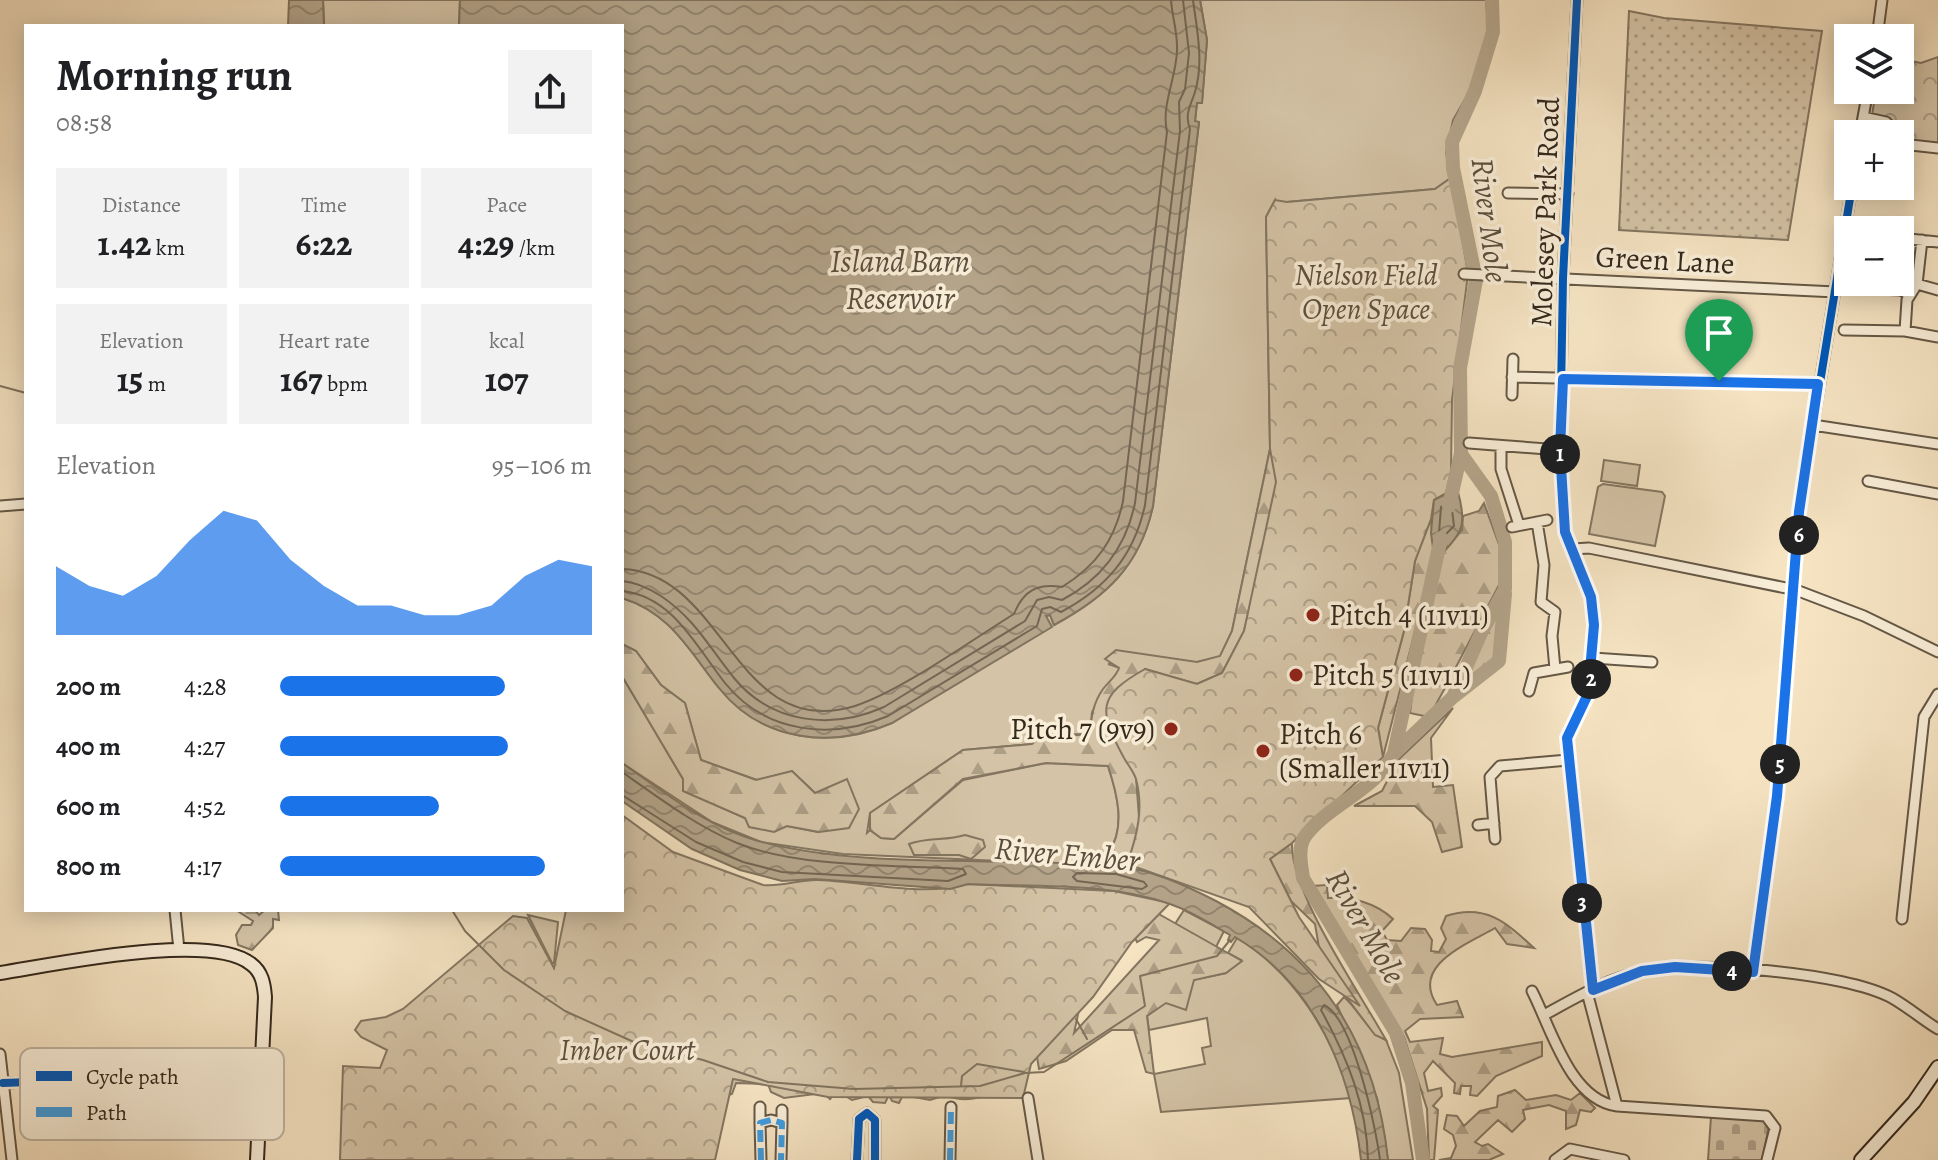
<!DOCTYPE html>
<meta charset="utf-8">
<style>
:root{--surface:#fff;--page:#f2f2f2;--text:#202124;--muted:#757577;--accent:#1a73e8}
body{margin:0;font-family:Alegreya,serif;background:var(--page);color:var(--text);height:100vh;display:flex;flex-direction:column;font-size:30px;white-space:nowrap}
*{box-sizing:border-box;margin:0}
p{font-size:26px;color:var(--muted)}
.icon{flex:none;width:44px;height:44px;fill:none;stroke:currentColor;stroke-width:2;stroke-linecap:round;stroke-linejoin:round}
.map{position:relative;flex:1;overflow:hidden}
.sheet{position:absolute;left:24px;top:24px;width:600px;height:888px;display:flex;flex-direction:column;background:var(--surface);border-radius:0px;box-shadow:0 4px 20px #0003}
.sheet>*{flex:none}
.fabs{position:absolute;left:1834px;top:24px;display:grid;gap:16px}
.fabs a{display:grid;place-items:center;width:80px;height:80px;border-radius:0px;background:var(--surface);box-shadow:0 4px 20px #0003;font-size:40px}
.pin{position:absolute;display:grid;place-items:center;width:68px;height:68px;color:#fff;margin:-82px -34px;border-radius:50% 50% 50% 0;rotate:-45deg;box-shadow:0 0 8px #0007}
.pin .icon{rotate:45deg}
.km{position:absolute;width:40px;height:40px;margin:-20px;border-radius:50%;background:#222;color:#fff;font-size:22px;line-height:40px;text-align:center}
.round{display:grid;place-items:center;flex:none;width:84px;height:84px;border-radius:0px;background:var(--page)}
.headline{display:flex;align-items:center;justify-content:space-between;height:136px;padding:0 32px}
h1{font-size:44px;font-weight:600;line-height:60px}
.figures{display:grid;grid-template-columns:repeat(3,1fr);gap:12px;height:136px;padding:8px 32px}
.figures div{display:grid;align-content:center;border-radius:0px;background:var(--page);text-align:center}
.figures b{font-size:34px;font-weight:600}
.figures small{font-size:22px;font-weight:400}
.figures p{font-size:22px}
.chart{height:224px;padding:16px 32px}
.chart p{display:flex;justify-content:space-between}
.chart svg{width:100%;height:144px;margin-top:8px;fill:var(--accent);opacity:.7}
ul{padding:0 32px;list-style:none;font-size:26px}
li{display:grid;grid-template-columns:128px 96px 1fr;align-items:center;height:60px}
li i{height:20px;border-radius:10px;background:var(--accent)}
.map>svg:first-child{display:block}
.grass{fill:#d4c3a6;stroke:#847661;stroke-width:2}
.forest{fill:url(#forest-firs);stroke:#847661;stroke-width:2;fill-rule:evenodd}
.cemetery{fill:url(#cemetery-stones);stroke:#847661;stroke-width:2}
.park{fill:url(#park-crowns);stroke:#847661;stroke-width:2}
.garden{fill:url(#garden-dots);stroke:#847661;stroke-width:2}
.water{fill:url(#water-waves);stroke:#81735e;stroke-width:2}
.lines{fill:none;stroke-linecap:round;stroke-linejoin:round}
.shore{stroke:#746653;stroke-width:2}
.stream{stroke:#81735e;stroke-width:2}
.river{stroke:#b4a48a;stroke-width:14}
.street-casing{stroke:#655846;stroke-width:13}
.secondary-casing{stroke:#35291c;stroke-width:16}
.street{stroke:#f8edd7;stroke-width:9}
.secondary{stroke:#f8edd7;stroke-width:12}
.quiet{stroke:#3e9cdf;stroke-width:6;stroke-dasharray:12 6;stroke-linecap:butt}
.cycleway-casing{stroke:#f8edd7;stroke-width:13}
.cycleway{stroke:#0057b8;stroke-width:8}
.route-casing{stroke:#fff;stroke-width:16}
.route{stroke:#1a73e8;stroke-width:10}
.poi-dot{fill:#8f2418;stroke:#f8edd7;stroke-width:3}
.labels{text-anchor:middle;stroke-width:7;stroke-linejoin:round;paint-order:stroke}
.street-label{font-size:30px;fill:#35291c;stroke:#f8edd7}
.park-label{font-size:30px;font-style:italic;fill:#5d503e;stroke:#f8edd7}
.poi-label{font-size:30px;fill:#35291c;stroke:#f8edd7;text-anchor:start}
.water-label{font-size:32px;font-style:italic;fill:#5b4e3d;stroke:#f8edd7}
.key{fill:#f8edd7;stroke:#beb29f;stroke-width:2}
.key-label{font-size:22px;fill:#35291c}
</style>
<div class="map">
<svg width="1938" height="1160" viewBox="0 0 1938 1160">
<defs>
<pattern id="forest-firs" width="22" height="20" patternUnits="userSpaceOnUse" patternTransform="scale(2)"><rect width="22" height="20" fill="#d4c3a6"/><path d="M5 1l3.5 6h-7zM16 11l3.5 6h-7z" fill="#ad9e86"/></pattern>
<pattern id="cemetery-stones" width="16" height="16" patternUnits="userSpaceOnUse" patternTransform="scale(2)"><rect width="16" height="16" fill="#d4c3a6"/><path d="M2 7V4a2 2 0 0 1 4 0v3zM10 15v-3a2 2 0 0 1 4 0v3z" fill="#ad9e86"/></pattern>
<pattern id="park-crowns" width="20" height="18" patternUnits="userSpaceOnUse" patternTransform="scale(2)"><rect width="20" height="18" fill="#d4c3a6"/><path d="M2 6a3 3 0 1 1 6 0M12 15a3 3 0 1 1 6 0" fill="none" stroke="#ad9e86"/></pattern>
<pattern id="garden-dots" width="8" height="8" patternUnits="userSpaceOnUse" patternTransform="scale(2)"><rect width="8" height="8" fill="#d4c3a6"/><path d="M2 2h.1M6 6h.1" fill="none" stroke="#ad9e86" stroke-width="1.8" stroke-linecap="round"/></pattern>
<pattern id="water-waves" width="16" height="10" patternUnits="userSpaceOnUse" patternTransform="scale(2)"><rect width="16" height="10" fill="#b4a48a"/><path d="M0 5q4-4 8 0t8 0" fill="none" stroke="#938670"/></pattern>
</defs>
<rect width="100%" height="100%" fill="#f5e3c2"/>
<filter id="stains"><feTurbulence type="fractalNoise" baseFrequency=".0025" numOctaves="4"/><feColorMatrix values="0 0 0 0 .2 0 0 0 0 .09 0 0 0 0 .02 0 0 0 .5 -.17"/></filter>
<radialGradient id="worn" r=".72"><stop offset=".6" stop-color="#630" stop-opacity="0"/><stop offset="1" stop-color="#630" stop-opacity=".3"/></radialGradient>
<path class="grass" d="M323 0H460L459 26H324Z
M1200 0H1486L1488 26 1484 49 1473 85 1453 120 1446 153 1452 177 1435 189 1287 202 1270 449 1232 631 1220 657 1197 662 1108 664 1120 668 1092 712 1090 734 1043 735 1032 744 963 750 870 813 867 833 870 830 881 838 894 839 963 780 1046 763 1108 766C1117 793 1126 827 1109 852L1130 869 1113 866 843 854 761 842 712 822 622 763V676L683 779 684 791 745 818 818 832 815 793 792 771 757 780 701 760 685 703 661 685 636 651 622 644V598C671 613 689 650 719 688 762 742 832 749 892 723L1046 620 1045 616 1050 615 1054 625C1106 597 1140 565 1153 506L1199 123 1195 122 1197 102H1202L1207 40Z
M1604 460 1640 465 1637 486 1601 481Z
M1603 484 1662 492 1665 496 1655 546 1589 534 1598 487Z
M1415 673 1445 688 1429 717 1410 713Z
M1184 910 1224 931 1216 947 1175 924Z
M528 915 558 922 554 963H552Z
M1237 938C1295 973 1332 1035 1351 1098L1161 1112 1154 1074 1205 1064 1202 1048 1211 1046 1207 1018 1149 1030 1147 1016 1193 980 1226 973 1241 960 1228 953Z
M1344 997C1359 1010 1368 1032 1386 1040L1399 1073 1413 1160H1388L1377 1098 1337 1005Z"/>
<path class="forest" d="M1275 200 1297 407 1244 631 1222 673 1197 684 1145 669 1108 722 1136 778 1140 830 1127 864 1109 852C1126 827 1117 793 1108 766L1046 763 963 779 894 839 881 838 870 830V813L963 750 1032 744 1043 735 1061 731 1066 736 1090 734C1091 718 1093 703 1103 689 1109 681 1116 677 1119 668L1105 659 1116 650 1197 662 1220 656 1232 631 1270 449 1266 217Z
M1484 503 1502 553 1499 585 1445 688 1415 673 1440 556 1462 530 1463 516 1479 511Z
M1431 519 1434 556 1383 757 1378 728 1404 631 1415 561Z
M1500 606 1495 657 1462 685Z
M622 644 636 651 661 685 685 703 701 760 756 780 792 771 815 793 847 779 859 809 849 828 819 832 787 826 774 832 749 827 745 818 683 791V779L622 676Z
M1453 708 1431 738 1433 787 1453 785 1462 847 1442 852 1432 822 1415 806H1354L1382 791 1398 760Z
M965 835 983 840 985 847 971 859 959 855H914L909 844C928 837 946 841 965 835Z
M1292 843C1290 892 1360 993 1386 1040L1375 1035 1322 965 1315 924 1291 901 1270 859Z
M1327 885 1328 898C1351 896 1376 903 1393 919L1382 931 1387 940 1401 941 1411 928 1425 929 1432 940 1431 951 1439 952 1446 939 1441 928 1446 916C1485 903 1506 922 1534 948L1507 944 1495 928C1468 944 1410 965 1437 1005L1457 1001 1463 1017 1420 1019 1405 1031 1410 1042 1443 1038 1440 1054 1452 1057 1542 1042V1056L1496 1076 1477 1096 1470 1095 1471 1086H1461L1460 1094 1454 1093 1455 1083 1433 1061 1424 1073 1428 1091 1441 1088 1442 1096 1433 1106 1438 1110 1434 1160H1429L1427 1109 1404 1037 1312 886Z
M236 910H255L259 915 265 910H278L279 920 273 919V928L252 950 238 945 236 935 242 925H251L253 921Z
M1157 913 1242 961 1226 973 1194 980 1186 1010 1166 1003 1147 1016 1154 1074 1146 1072 1134 1030H1112L1066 1061 1039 1069 1037 1057 1048 1025 984 1096C970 1100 960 1101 946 1095L930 1100 903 1095 899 1103 892 1101 889 1095 885 1103 873 1102 868 1096 852 1100 837 1091 830 1099 823 1093 784 1098 771 1092 768 1084 736 1083 732 1094 719 1098 537 980ZM1130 928 1137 942 1146 937 1159 940 1074 1033 1080 1005Z
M1515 1090 1526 1100 1556 1095 1571 1100 1580 1093 1595 1108 1591 1112 1580 1110 1576 1125 1566 1129V1111L1549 1105 1523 1110 1525 1119 1512 1132 1498 1120 1475 1142 1482 1146 1488 1144 1503 1154 1489 1160H1439L1451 1158 1456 1146 1453 1135 1444 1129 1447 1115 1457 1116 1464 1126 1480 1111 1497 1107 1498 1096Z"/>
<path class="cemetery" d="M1711 1117 1765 1119 1769 1126 1762 1160H1708Z"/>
<path class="park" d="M1938 57V152L1900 148V134H1869L1876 90H1900V59L1921 63Z
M1452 177 1468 274 1452 400 1451 471 1446 493 1434 500 1431 519 1415 561 1404 631 1378 728 1383 757 1292 843 1270 859 1299 917 1360 1006 1319 979 1249 907 1127 864C1137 836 1144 809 1136 779 1134 772 1128 765 1124 758 1098 710 1097 696 1145 669L1197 684 1222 673 1244 631 1276 482 1270 449 1266 217 1275 200 1287 202 1435 189Z
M622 815 673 852 763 885C783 887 800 879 819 880 868 882 920 897 968 884L1114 891 1170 903 1132 942 1093 997 1031 1064 1023 1098 828 1097 733 1079 715 1160H340L343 1066 380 1068 387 1050 361 1037 355 1030 361 1021 386 1017 403 1009 513 916 527 918 554 968 566 910H622Z"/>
<path class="garden" d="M1629 11 1664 18 1822 31 1788 240 1619 230Z"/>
<path class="water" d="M289 0H323L324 26H288Z
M460 0H1200L1207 40 1202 103H1197L1195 121 1199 122 1153 506C1140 566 1106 597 1054 625L1050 615 1046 616 1052 627 892 723C832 749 762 742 719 688 689 651 671 613 622 598V26H459Z
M1454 490 1458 492C1467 525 1463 531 1440 556H1434L1431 533 1434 500Z
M622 763C664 792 707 827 758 841 866 870 1001 856 1113 866 1148 868 1185 885 1216 901 1320 956 1376 1042 1388 1160H1361C1351 1072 1315 984 1235 937L1231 942 1228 940 1230 935C1211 924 1191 911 1170 904 1107 882 1034 887 968 884L950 889 815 879 782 881 740 870 692 849 622 801Z"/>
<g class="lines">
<path class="shore" d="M1451 502 1454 526 1442 538 1439 533 1441 507Z
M622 569C725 572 735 743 855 706 901 691 970 641 1014 614 1023 591 1037 583 1062 587 1096 566 1115 540 1123 501L1167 132C1161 105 1176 79 1177 51 1178 33 1172 17 1171 0
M622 581C636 582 650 589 661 596 695 619 709 647 734 678 772 724 832 730 884 707L1025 621 1037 600 1049 597 1062 600C1102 579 1126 547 1135 503L1180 131 1179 102 1185 89 1189 53 1183 0
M622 591C673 596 697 648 725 683 766 734 832 740 888 716L1037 626 1042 609 1050 607 1061 612C1106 588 1134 556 1145 505L1190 129C1184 114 1191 105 1195 92 1204 62 1197 30 1193 0
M622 772C659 798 696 826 737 843 799 868 896 865 963 869L966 874 948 881 782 872 743 862 696 842 622 795
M1077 873 1116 874 1144 882 1147 886 1142 889 1077 881 1073 877Z
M1368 1160C1367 1106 1347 1057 1321 1010L1324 1005C1353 1018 1376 1128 1380 1160"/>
<path class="stream" d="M0 386 26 393
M452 910 465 931 504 970 565 1011 636 1043 703 1060 768 1082 854 1089 980 1086 1025 1073 1044 1072 1145 1006 1140 976 1217 956 1230 940
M1076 1019 1087 1039
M961 1086 962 1076 977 1064 1024 1072"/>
<path class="river" d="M1449 506 1461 453 1460 368 1476 280 1453 168 1452 142 1475 91 1493 32 1492 0
M1453 697 1499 661 1505 594
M1394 753 1453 697 1481 633 1505 589V542L1491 496 1461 454
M1423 1160 1412 1083 1396 1033 1303 878C1301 865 1297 846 1306 835 1331 803 1376 790 1394 753L1441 538"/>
<g class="street-casing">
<path id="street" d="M1577 0 1563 278 1560 450 1565 532 1591 597 1594 625 1588 694 1567 738 1593 990
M1877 38 1882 0
M1863 117 1886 122 1898 134
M1860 134 1868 90
M1900 136 1911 145 1938 148
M1508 193 1568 194
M1900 238 1938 242
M1464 274 1836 292
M1917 284 1938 290
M1878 289 1901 290 1909 295
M1844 330 1905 331 1938 337
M1905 331 1907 300 1917 284 1922 240
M1512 377 1818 384
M1512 395 1513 359
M1813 425 1938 444
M1469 443 1560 450
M1501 448V469L1519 525
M1868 481 1938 494
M0 506 26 504
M1537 522 1544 565 1541 602 1555 612 1552 636 1555 669
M1512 527 1547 520
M1573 549 1589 548 1796 590 1864 616 1938 652
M1593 658 1652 662
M1529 691 1534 673 1568 667
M1478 825 1494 823
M1495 839 1490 777 1500 766 1568 760
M175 910 179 950
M1902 919 1924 717 1938 694
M1753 972 1777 796 1799 512 1852 186
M1532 991C1551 1028 1570 1100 1617 1106L1766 1116 1775 1128 1767 1160
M1587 992 1617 1106
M1544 1015C1575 998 1610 977 1645 971 1701 961 1843 972 1892 998 1908 1007 1923 1020 1938 1029
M0 1054 12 1160
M3 1083 261 1073
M1028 1098 1038 1160
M760 1107V1123
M782 1123V1110
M761 1160 760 1123 771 1120 782 1123 781 1160
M857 1160 859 1119 867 1113 875 1120V1160
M950 1160 951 1107
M1555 1160 1570 1149 1624 1160"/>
</g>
<g class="secondary-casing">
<path id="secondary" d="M0 973C53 965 210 931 251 964 262 972 264 984 265 997L257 1160
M1861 1160 1914 1102 1938 1067"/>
</g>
<use href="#street" class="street"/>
<use href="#secondary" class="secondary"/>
<path class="quiet" d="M761 1160 760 1123 771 1120 782 1123 781 1160
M950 1160 951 1107"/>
<g class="cycleway-casing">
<path id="cycleway" d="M1577 0 1563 278 1560 450 1565 532 1591 597 1594 625 1588 694 1567 738 1593 990
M1753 972 1777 796 1799 512 1852 186
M3 1083 261 1073
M857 1160 859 1119 867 1113 875 1120V1160"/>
</g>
<use href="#cycleway" class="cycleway"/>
</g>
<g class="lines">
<g class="route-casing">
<path id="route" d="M1563 379 1818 384 1799 512 1777 796 1753 972 1675 967 1642 971 1593 990 1567 738 1588 694 1594 625 1591 597 1565 532 1560 450Z"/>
</g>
<use href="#route" class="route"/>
</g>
<g class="poi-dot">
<circle cx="1313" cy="615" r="8"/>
<circle cx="1296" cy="675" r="8"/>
<circle cx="1171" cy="729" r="8"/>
<circle cx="1263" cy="751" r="8"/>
</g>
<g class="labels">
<g class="street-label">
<text transform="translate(1545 212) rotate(-88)" y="10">Molesey Park Road</text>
<text transform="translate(1665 260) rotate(3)" y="10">Green Lane</text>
</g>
<g class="park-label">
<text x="1366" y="285">Nielson Field<tspan x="1366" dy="34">Open Space</tspan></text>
<text x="627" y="1060">Imber Court</text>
</g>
<g class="poi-label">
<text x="1329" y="625">Pitch 4 (11v11)</text>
<text x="1312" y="685">Pitch 5 (11v11)</text>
<text x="1155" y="739" text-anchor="end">Pitch 7 (9v9)</text>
<text x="1279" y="744">Pitch 6<tspan x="1279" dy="34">(Smaller 11v11)</tspan></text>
</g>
<g class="water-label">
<text transform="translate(1490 220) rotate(83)" y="11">River Mole</text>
<text x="900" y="272">Island Barn<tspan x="900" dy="37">Reservoir</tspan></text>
<text transform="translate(1067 854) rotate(5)" y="11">River Ember</text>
<text transform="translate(1366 926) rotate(60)" y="11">River Mole</text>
</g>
</g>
<rect x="20" y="1048" width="264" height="92" rx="12" class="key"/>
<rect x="36" y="1071" width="36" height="10" fill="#0057b8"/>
<rect x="36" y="1107" width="36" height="10" fill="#3e9cdf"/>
<g class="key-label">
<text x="86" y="1084">Cycle path</text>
<text x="86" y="1120">Path</text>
</g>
<rect width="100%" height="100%" filter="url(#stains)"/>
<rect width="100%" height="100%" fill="url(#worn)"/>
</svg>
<div class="fabs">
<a><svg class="icon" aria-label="layers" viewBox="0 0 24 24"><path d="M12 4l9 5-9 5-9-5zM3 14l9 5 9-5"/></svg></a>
<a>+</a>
<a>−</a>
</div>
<div class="pin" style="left:1719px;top:381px;background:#1e9e55"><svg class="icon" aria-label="arrive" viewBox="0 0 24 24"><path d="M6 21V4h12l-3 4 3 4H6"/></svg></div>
<b class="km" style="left:1560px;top:454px">1</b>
<b class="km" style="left:1591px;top:679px">2</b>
<b class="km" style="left:1582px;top:903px">3</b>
<b class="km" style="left:1732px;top:971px">4</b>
<b class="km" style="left:1780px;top:764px">5</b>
<b class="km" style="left:1799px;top:535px">6</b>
<section class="sheet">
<div class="headline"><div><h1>Morning run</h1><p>08:58</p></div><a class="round"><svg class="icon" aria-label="share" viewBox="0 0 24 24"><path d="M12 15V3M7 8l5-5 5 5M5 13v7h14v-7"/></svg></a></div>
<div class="figures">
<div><p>Distance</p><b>1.42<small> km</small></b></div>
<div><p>Time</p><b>6:22</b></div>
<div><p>Pace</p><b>4:29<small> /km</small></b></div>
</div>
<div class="figures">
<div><p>Elevation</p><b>15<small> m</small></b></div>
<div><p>Heart rate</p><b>167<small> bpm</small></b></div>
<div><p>kcal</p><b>107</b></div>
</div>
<div class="chart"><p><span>Elevation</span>95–106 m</p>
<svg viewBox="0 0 160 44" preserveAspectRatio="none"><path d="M0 44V23L10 29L20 32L30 26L40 15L50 6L60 9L70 21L80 29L90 35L100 35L110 38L120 38L130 35L140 26L150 21L160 23V44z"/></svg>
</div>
<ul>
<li><b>200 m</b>4:28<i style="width:72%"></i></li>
<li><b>400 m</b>4:27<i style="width:73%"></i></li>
<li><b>600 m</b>4:52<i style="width:51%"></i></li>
<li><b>800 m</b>4:17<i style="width:85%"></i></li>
</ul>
</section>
</div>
